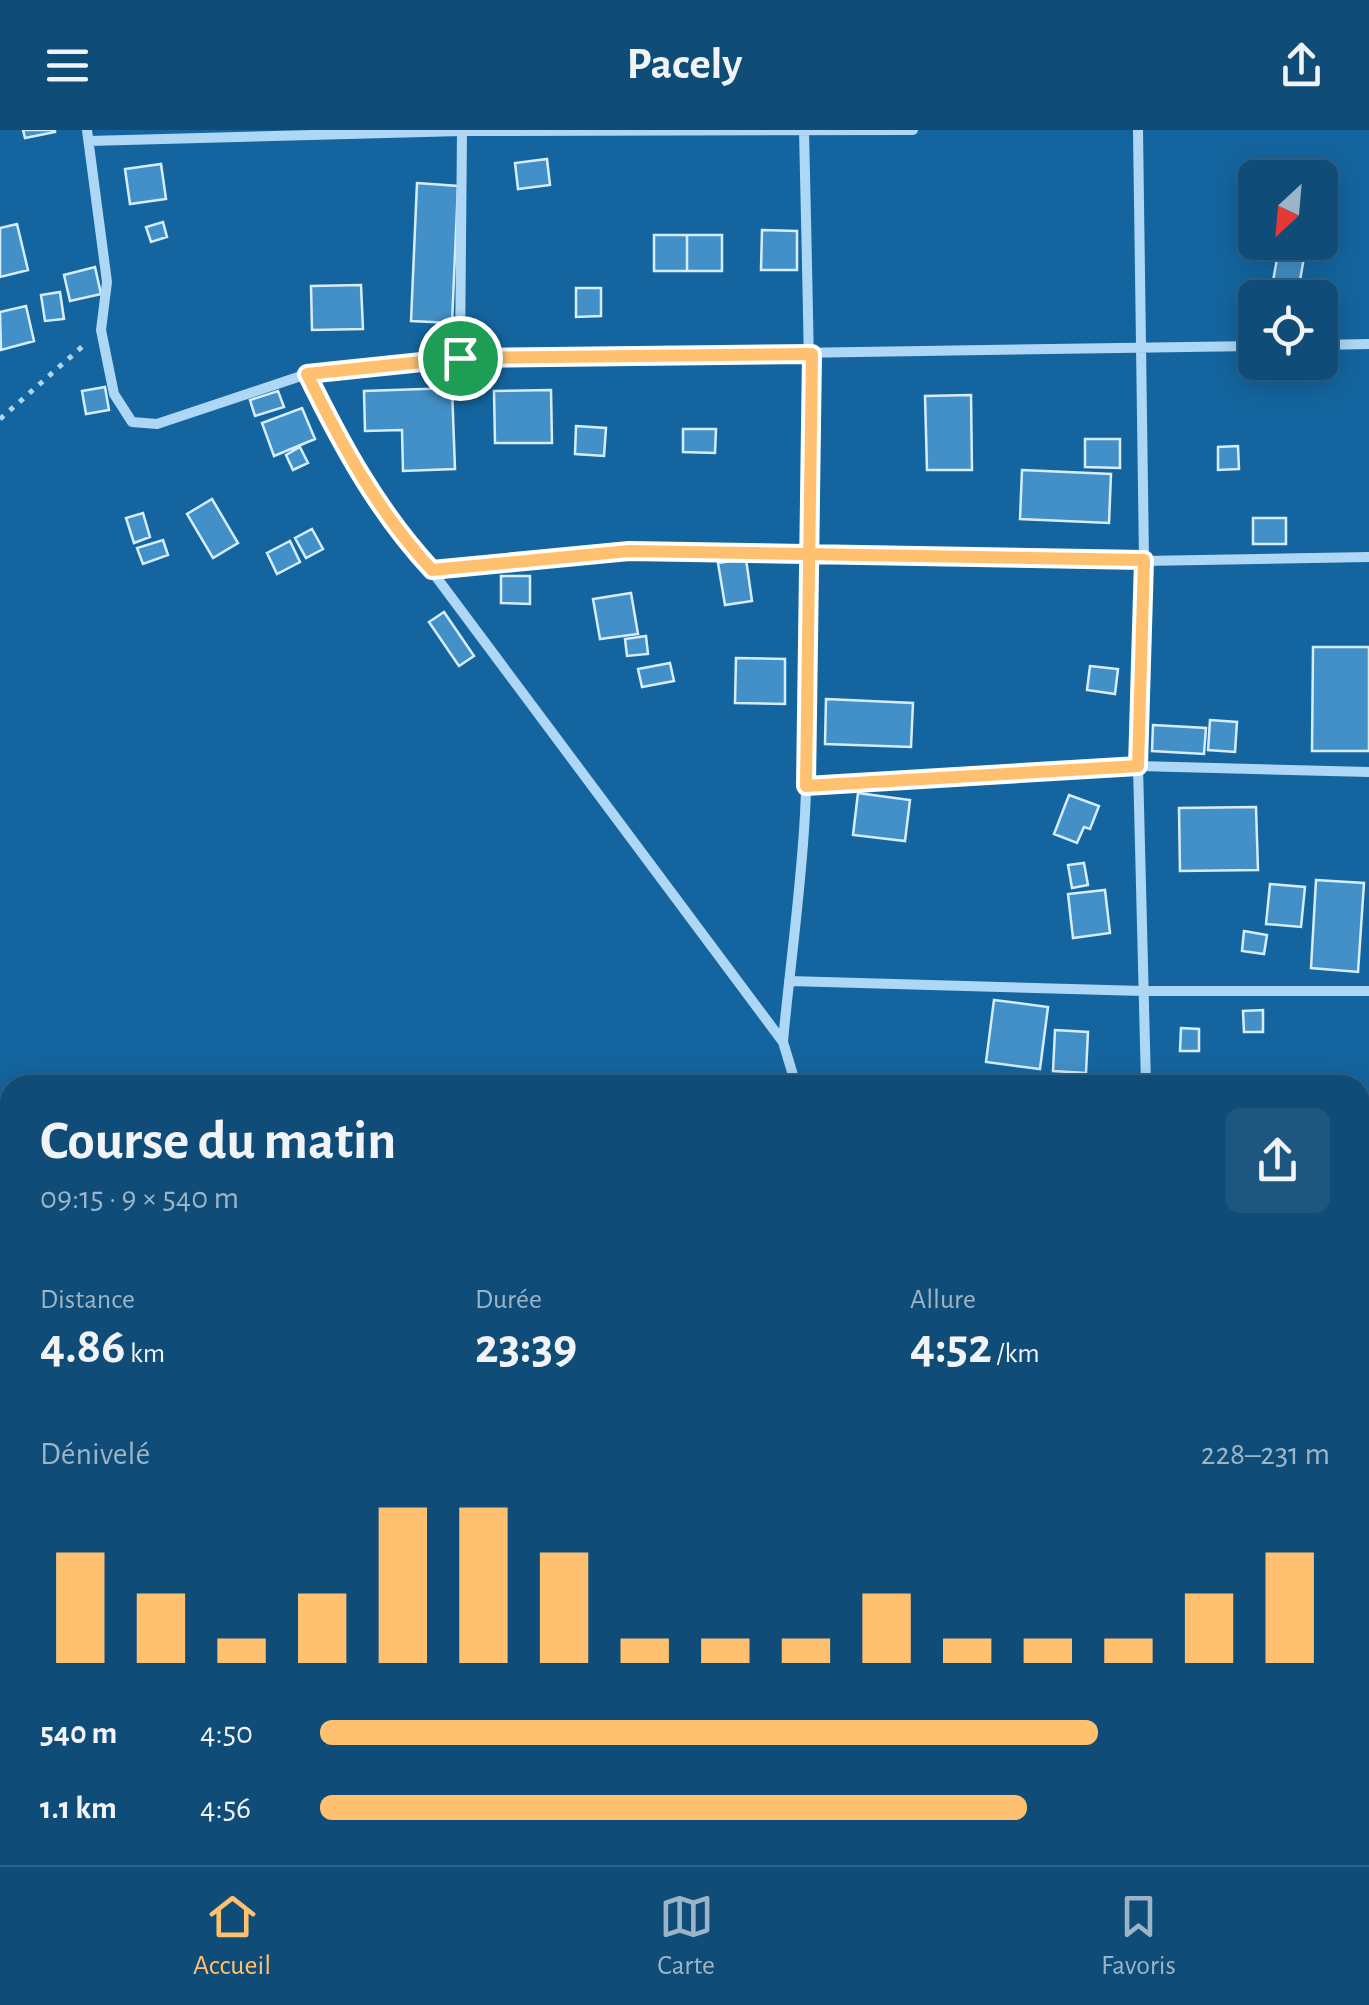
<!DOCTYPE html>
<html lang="fr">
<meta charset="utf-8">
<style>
:root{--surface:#0f4c77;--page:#1d567f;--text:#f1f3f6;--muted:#9bb4c6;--line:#2f6389;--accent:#ffc170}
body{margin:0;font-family:"Alegreya Sans",sans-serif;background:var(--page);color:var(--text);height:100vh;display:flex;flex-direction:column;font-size:38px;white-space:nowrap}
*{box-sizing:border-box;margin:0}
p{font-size:32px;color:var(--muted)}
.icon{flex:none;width:55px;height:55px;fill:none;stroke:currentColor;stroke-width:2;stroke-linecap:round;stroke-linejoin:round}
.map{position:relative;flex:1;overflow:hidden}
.side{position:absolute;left:0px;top:945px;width:1370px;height:790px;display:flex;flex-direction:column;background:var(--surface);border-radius:30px 30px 0 0;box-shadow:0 5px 25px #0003,0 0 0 2px var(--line)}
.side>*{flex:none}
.needle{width:65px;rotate:206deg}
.tools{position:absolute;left:1238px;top:30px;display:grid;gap:20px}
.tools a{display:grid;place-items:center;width:100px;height:100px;border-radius:15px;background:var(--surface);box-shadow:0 5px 25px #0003,0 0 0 2px var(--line);font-size:50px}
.pin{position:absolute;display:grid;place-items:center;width:85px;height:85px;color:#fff;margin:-42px;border:5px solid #fff;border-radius:50%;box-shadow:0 2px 10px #0007}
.round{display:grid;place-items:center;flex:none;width:105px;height:105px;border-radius:15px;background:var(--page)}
.headline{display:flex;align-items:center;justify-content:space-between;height:170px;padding:0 40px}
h1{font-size:55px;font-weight:700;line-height:75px}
.stats{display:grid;grid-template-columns:repeat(3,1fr);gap:15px;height:170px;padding:10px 40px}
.stats div{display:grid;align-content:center}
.stats b{font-size:50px;font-weight:700}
.stats small{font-size:28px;font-weight:400}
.stats p{font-size:28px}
.chart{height:280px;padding:20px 40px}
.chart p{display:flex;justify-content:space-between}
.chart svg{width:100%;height:180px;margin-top:10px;stroke:var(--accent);stroke-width:6}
ul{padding:0 40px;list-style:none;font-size:32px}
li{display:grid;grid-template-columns:160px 120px 1fr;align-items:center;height:75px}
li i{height:25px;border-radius:12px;background:var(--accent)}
header{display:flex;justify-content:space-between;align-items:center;height:130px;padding:0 40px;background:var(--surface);font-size:45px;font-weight:700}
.tab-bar{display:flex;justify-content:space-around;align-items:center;height:140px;border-top:2px solid var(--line);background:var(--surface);font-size:28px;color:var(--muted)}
.tab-bar a{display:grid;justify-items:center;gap:5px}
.tab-bar .active{color:var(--accent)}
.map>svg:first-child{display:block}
.building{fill:#4290c7;stroke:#d6edfd;stroke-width:2.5}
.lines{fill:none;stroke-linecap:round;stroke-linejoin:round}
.path{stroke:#add7f4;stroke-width:5;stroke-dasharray:5 8;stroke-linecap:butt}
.service{stroke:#add7f4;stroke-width:8}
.minor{stroke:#add7f4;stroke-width:10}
.route-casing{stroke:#fff;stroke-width:20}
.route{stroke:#ffc170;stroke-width:12}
</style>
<header><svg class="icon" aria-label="menu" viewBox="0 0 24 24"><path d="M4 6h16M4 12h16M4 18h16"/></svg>Pacely<svg class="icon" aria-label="share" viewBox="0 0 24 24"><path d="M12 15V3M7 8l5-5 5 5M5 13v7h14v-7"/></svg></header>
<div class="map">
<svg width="1369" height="1735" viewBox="0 0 1369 1735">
<rect width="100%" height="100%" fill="#14659f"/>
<path class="building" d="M23 0H55V2L25 8Z
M547 29 550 55 518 59 515 33Z
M161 34 166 69 130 74 125 39Z
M417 53 458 56 452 193 411 191Z
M163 92 167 107 151 112 146 97Z
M17 94 28 140 0 147V98Z
M762 100 797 101V140H761Z
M654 105H687V141H654Z
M687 105H722V141H687Z
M1280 112 1306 116 1299 156 1273 151Z
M95 137 101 164 70 171 64 145Z
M361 155 363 199 312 200 311 156Z
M576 158H601V186L576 187Z
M60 162 64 189 45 191 41 165Z
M26 176 34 211 1 220 0 182Z
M105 257 109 280 86 284 82 261Z
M452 258 455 339 403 341 402 300 365 301 364 261Z
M551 260 552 313H495L494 261Z
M278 261 284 277 255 286 250 270Z
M971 265 972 340H927L925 266Z
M302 278 315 309 274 326 262 293Z
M576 296 606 298 604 326 575 324Z
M683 299H716L715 323 683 322Z
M1085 309H1120V338L1085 337Z
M1238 316 1239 339 1218 340V317Z
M300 317 308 333 293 340 286 325Z
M1022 340 1111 344 1109 393 1020 389Z
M212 369 238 413 213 428 187 384Z
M143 383 150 407 134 413 126 388Z
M1253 388H1286V414H1253Z
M312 399 323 419 306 428 295 408Z
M163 410 168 425 143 434 137 418Z
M290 411 300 432 277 444 267 423Z
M746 429 752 471 725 475 718 433Z
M501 446H530V474L501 473Z
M631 463 638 504 600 509 593 469Z
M444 482 474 526 459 536 429 492Z
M646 506 648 524 627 526 625 509Z
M1313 517H1369V621H1312Z
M736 528 785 529V574L735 573Z
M670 533 674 551 642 557 638 539Z
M1090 536 1118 539 1115 564 1087 560Z
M826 569 913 573 911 617 825 614Z
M1210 590 1237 592 1235 622 1208 620Z
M1153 595 1206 598 1204 624 1152 621Z
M858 663 910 670 905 711 853 705Z
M1069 665 1099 676 1090 699 1084 697 1077 713 1054 704Z
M1256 677 1258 740 1180 741 1179 678Z
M1084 733 1088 755 1072 758 1068 735Z
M1316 750 1364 753 1358 842 1311 838Z
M1270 754 1305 757 1301 797 1266 794Z
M1105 760 1110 803 1073 808 1068 764Z
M1244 801 1267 805 1264 824 1242 821Z
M994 870 1048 877 1040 939 986 932Z
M1263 880V902H1244L1243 881Z
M1181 898 1199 899V921H1180Z
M1055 900 1088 902 1086 943 1053 941Z
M1163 945H1198V955H1163Z
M1360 1239H1369V1269H1360Z
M1360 1407H1366L1364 1426H1360Z
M1360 1597 1369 1598V1666H1360Z
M1180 1725H1228L1227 1735H1180Z"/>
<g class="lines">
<path class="path" d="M0 289 84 215
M827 427 1126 430
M453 438 629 421 791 426
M1360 1286H1369
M1360 1498H1369
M1360 1709H1369
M1113 1735 1131 1725"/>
<path class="service" d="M0 1276 10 1280"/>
<path class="minor" d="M87 0 107 152 101 200 114 264 132 292 157 294 307 244C341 315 378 382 431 440L783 912 796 955
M1138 0 1144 431 1138 636 1146 955
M89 11 462 1 913 0
M1320 215 1369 214
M460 228 462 0
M307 244 460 228 1255 216
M1144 431 1369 427
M806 657 1138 636 1369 642
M789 851 1143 861H1369
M783 911C790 836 801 760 805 684 816 456 809 228 804 0
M1360 1089 1369 1088
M1081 1725 1083 1735"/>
</g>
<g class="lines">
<g class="route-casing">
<path id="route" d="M460 228 307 244C341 314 378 382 432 440L629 421 1144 430 1138 636 806 656 812 224 460 228"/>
</g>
<use href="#route" class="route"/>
</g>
</svg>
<div class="tools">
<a><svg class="needle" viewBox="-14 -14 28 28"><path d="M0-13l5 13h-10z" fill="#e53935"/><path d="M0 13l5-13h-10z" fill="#9bb4c6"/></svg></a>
<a><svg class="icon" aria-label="locate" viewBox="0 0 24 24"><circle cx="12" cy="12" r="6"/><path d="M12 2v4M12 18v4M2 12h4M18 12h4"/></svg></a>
</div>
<div class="pin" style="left:460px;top:228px;background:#1e9e55"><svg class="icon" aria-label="arrive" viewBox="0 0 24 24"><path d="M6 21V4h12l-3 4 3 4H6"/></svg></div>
<section class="side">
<div class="headline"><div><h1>Course du matin</h1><p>09:15 · 9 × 540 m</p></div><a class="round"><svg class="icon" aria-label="share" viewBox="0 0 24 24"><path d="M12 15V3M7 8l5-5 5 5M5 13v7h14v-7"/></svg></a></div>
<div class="stats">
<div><p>Distance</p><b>4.86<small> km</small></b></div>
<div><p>Durée</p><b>23:39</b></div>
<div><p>Allure</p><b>4:52<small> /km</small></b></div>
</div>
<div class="chart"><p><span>Dénivelé</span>228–231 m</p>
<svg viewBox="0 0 160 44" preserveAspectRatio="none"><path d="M5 44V17M15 44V27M25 44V38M35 44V27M45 44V6M55 44V6M65 44V17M75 44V38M85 44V38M95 44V38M105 44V27M115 44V38M125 44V38M135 44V38M145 44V27M155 44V17"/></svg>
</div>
<ul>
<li><b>540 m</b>4:50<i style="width:77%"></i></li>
<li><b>1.1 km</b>4:56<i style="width:70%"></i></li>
</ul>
</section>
</div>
<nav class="tab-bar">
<a class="active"><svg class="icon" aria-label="home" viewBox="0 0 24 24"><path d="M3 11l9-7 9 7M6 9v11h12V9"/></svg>Accueil</a>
<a><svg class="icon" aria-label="map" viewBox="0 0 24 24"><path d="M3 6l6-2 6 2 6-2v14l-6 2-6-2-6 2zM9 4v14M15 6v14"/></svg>Carte</a>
<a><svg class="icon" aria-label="saved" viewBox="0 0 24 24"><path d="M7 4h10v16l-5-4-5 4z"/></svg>Favoris</a>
</nav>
